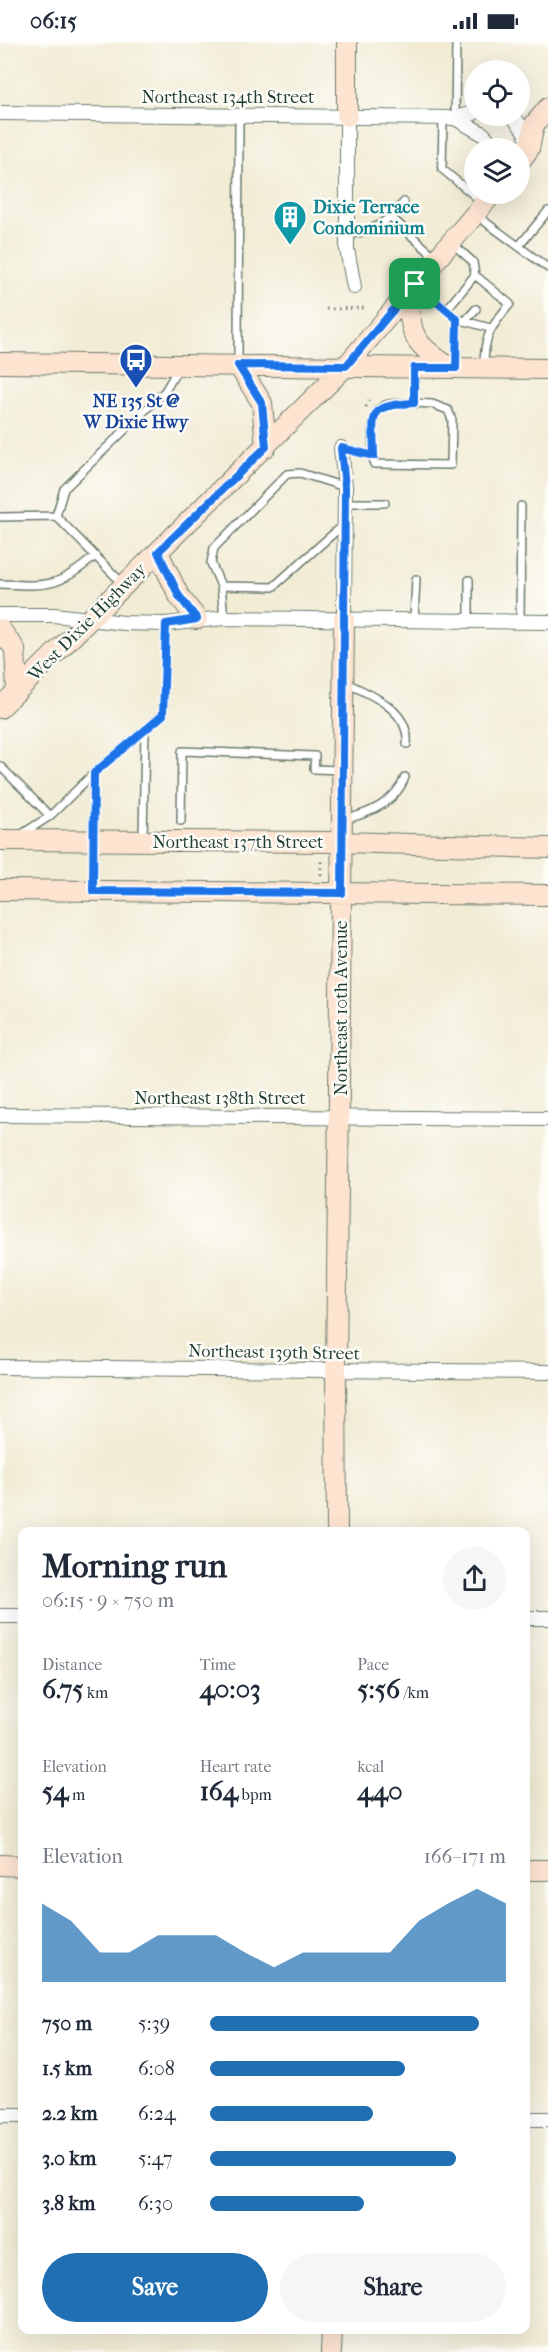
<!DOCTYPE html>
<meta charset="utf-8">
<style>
:root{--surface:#fff;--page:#f6f6f7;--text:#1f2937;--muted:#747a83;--accent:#1f6fb2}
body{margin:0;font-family:"IM FELL French Canon",serif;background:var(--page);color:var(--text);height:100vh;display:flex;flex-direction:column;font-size:22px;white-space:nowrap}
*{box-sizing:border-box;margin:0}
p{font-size:20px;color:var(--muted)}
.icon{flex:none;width:33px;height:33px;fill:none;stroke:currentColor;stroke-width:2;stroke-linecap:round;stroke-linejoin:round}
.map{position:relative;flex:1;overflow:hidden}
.details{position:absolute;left:18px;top:1485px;width:512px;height:807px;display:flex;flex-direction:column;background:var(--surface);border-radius:12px;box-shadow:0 6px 24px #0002}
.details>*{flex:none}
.buttons{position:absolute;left:464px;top:18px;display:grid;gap:12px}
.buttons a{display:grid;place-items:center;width:66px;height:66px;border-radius:50%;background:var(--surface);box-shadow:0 6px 24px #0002;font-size:30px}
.pin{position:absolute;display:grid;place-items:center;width:51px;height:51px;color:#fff;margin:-26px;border-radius:12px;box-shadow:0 3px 9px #0006}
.round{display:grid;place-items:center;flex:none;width:63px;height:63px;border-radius:32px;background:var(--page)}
.summary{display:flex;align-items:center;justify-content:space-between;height:102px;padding:0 24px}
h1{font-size:33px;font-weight:800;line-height:45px}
.stats{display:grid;grid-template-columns:repeat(3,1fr);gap:9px;height:102px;padding:6px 24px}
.stats div{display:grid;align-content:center}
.stats b{font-size:26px;font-weight:800}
.stats small{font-size:16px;font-weight:400}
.stats p{font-size:16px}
.chart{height:168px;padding:12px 24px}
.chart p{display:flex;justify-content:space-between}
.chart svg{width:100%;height:108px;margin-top:6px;fill:var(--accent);opacity:.7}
.cta{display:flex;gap:12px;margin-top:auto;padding:12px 24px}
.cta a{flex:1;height:69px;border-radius:36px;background:var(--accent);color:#fff;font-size:24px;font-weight:800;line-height:69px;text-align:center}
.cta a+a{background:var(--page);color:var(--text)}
ul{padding:0 24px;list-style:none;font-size:20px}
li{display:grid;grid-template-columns:96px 72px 1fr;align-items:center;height:45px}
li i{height:15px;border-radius:8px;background:var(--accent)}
.status{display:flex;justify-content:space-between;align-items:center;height:42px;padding:0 30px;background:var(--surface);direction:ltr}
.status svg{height:16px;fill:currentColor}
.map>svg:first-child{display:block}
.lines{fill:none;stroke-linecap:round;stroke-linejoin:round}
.lane-casing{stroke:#697a6c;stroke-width:10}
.street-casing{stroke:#697a6c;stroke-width:16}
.secondary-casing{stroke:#697a6c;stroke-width:22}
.path{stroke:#697a6c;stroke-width:3;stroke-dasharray:1.5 4.5;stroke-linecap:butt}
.lane{stroke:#fff;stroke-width:7}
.street{stroke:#fff;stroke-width:14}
.secondary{stroke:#fde4d1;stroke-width:20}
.route-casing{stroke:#fff;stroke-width:12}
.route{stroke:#1a73e8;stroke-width:8}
.labels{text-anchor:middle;stroke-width:5;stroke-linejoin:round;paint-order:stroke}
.street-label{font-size:18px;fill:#1f3d34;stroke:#fdfcf7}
.culture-label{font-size:18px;font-weight:bold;fill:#0d838f;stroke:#fdfcf7;text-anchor:start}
.transit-label{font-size:18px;font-weight:bold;fill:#164399;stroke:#fdfcf7}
</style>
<div class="status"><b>06:15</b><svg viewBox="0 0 49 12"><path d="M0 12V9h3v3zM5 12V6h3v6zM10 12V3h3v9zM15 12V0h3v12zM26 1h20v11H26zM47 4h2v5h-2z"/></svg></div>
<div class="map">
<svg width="548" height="2310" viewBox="0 0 548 2310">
<rect width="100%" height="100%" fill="#fdfcf7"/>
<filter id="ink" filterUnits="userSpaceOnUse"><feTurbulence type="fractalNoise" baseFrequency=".0167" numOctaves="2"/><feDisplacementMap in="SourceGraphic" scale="12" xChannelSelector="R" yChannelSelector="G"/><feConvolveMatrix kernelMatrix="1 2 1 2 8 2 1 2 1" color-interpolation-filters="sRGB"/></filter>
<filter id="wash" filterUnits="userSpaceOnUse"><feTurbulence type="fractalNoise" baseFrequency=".008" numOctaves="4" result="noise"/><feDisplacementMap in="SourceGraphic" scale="24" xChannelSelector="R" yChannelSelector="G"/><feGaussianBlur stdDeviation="1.35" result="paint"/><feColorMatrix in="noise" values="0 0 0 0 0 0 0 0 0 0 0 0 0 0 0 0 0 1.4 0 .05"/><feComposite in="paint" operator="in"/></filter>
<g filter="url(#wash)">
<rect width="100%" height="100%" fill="#f2ecd5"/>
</g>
<g filter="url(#ink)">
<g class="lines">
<g class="lane-casing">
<path id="lane" d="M443 76 442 127 482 160
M455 76 456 0
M476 173 548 226
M391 175 435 215
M347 193C375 189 386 181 404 160
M453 202 473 220 475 233
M519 204 548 169
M416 243 446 268
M465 279 476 267
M238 320 239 73
M484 324C484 293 491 285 510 262L475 233 446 268 457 277 490 286
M456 325 457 277
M414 361 432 362 448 368 452 378 451 423 374 422C373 406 367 371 385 363 393 360 406 362 414 361Z
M414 361V328
M341 406 373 414
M345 461H385
M56 474 64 447 165 349 179 325
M0 475 56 474 122 541
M0 542C48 544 58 546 95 514
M221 544 211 521 214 506 287 432 300 431 345 445
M224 576 221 544 273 545 343 483
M414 577 416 537
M469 578V538
M520 580 521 464
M346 641C373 653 410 669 407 702
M0 724 50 774 97 728 163 673 166 582
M345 777C369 772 396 760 405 735
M181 779 182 709 315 714 314 727 340 728
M22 792 50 774
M143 797 145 688
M93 847 94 731"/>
</g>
<g class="street-casing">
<path id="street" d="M0 71 455 76 474 71
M347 74V207L354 245
M513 74 525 90 528 103
M455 76 483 92 496 106
M341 406 345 445 344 576
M0 573H54L124 581 166 582 224 576 548 580
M0 1073 548 1077
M0 1325 548 1330
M0 1574H22
M525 1576H548
M0 2073H22
M525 2077H548"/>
</g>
<g class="secondary-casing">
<path id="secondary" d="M347 74V0
M519 120 529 107 534 83 548 66
M408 251C411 296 412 299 450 326
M0 321 548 327
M238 323 262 361 266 405
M158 510 179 554 197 577
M0 587 15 607 17 649
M0 666 346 324 492 152
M0 798 342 800 548 806
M0 848 548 853
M337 1490 336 1330 344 576
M0 1823 22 1824
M525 1828H548
M331 2310 332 2288"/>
</g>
<path class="path" d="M326 267 365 266
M366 365 370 355
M321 833V816"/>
<use href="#lane" class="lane"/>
<use href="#street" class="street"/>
<use href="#secondary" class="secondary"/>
</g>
</g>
<g class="lines" filter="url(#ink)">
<g class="route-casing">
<path id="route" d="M415 242 457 277 456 326H414V361C367 364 373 370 374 414L341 406 345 445 342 851 93 849 94 731 163 673 166 582 197 577 179 554 158 510 266 405 262 361 238 323 346 324Z"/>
</g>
<use href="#route" class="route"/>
</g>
<defs>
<g id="building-pin" transform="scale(1.725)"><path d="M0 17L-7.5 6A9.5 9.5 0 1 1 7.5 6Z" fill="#0f9aa8" stroke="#fdfcf7"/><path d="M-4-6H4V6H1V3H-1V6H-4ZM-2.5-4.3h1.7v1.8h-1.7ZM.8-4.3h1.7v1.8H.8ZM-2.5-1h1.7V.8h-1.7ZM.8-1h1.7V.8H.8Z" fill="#fff"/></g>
<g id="bus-pin" transform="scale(1.725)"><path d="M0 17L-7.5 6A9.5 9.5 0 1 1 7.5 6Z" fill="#1a4fb4" stroke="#fdfcf7"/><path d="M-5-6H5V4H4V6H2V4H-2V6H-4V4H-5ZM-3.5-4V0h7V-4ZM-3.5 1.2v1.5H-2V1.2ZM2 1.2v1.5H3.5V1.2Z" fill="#fff"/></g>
</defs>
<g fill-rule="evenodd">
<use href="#building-pin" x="290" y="175"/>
<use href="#bus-pin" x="136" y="318"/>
</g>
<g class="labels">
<g class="street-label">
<text x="228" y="61">Northeast 134th Street</text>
<text transform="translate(87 580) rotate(-45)" y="6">West Dixie Highway</text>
<text x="238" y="806">Northeast 137th Street</text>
<text transform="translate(341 966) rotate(-90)" y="6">Northeast 10th Avenue</text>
<text x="220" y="1062">Northeast 138th Street</text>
<text transform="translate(274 1310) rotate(1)" y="6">Northeast 139th Street</text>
</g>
<g class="culture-label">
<text x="313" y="171">Dixie Terrace<tspan x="313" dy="21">Condominium</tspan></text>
</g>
<g class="transit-label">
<text x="136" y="365">NE 135 St @<tspan x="136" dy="21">W Dixie Hwy</tspan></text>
</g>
</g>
</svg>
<div class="buttons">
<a><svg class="icon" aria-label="locate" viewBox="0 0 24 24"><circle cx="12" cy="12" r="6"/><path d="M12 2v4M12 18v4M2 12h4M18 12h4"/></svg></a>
<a><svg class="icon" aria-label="layers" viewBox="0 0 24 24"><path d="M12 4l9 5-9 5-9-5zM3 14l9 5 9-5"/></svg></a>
</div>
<div class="pin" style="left:415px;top:242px;background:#1e9e55"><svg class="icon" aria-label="arrive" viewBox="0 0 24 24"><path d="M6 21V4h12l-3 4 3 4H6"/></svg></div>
<section class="details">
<div class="summary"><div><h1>Morning run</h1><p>06:15 · 9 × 750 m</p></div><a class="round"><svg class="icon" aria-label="share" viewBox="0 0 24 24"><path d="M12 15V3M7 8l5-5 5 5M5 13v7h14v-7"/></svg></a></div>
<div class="stats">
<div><p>Distance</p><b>6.75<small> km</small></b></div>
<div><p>Time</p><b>40:03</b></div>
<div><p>Pace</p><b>5:56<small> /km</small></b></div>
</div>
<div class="stats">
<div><p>Elevation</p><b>54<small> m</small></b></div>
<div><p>Heart rate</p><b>164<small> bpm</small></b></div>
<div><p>kcal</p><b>440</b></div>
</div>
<div class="chart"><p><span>Elevation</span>166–171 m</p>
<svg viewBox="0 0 160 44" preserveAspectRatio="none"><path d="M0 44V12L10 19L20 32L30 32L40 25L50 25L60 25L70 32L80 38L90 32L100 32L110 32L120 32L130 19L140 12L150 6L160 12V44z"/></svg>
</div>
<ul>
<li><b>750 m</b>5:39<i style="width:91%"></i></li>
<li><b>1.5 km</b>6:08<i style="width:66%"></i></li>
<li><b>2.2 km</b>6:24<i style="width:55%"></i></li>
<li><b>3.0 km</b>5:47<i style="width:83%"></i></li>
<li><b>3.8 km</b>6:30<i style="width:52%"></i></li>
</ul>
<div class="cta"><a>Save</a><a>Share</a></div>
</section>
</div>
